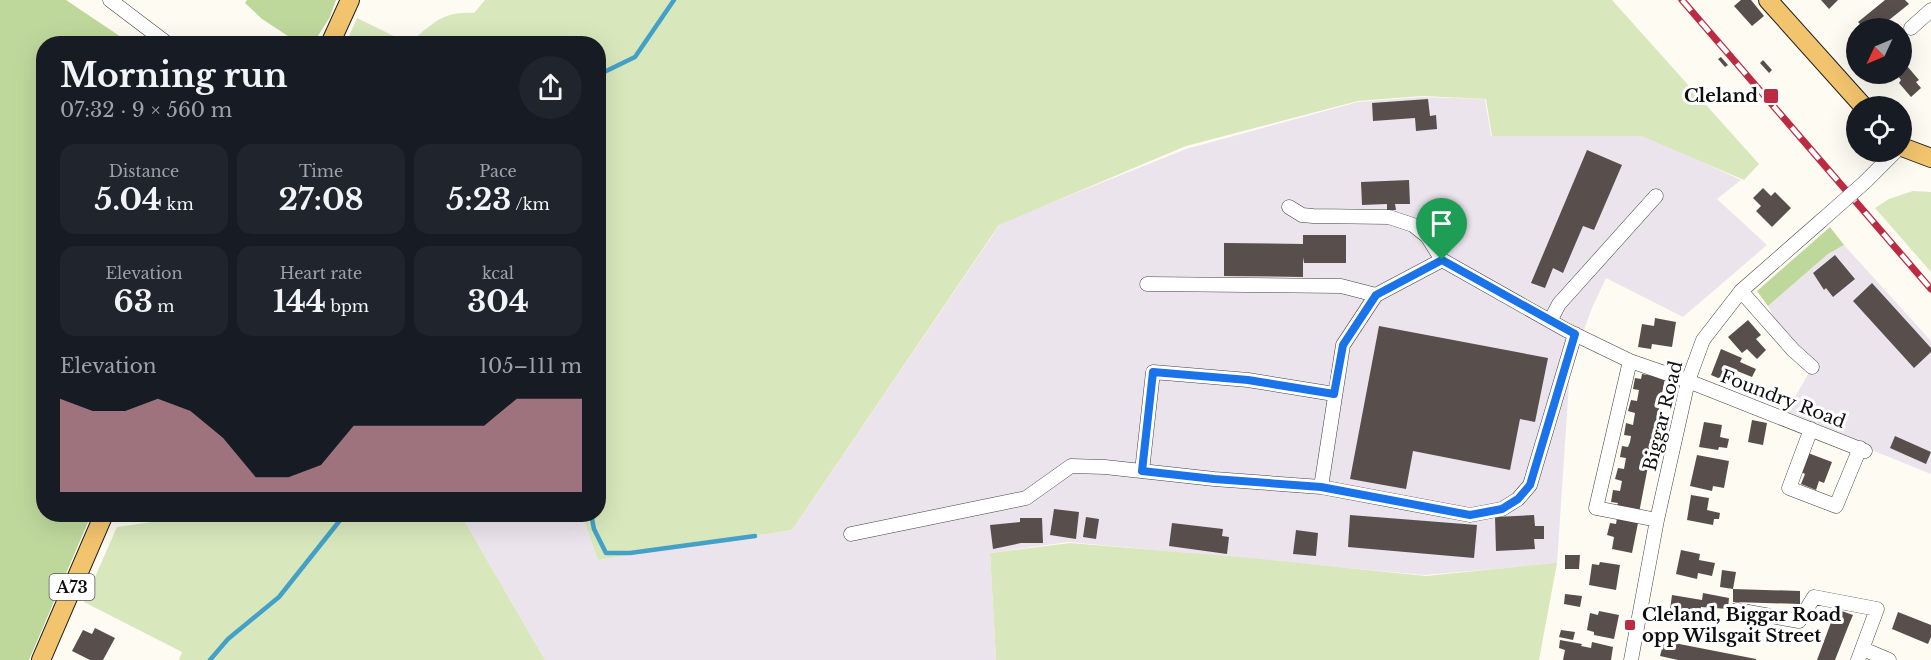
<!DOCTYPE html>
<meta charset="utf-8">
<style>
:root{--surface:#171b24;--page:#20242c;--text:#f1f3f6;--muted:#9ea1a6;--accent:#d999a5}
body{margin:0;font-family:"Libre Baskerville",serif;background:var(--page);color:var(--text);height:100vh;display:flex;flex-direction:column;font-size:22px;white-space:nowrap}
*{box-sizing:border-box;margin:0}
p{font-size:20px;color:var(--muted)}
.icon{flex:none;width:33px;height:33px;fill:none;stroke:currentColor;stroke-width:2;stroke-linecap:round;stroke-linejoin:round}
.map{position:relative;flex:1;overflow:hidden}
.panel{position:absolute;left:36px;top:36px;width:570px;height:486px;display:flex;flex-direction:column;background:var(--surface);border-radius:24px;box-shadow:0 6px 24px #0002}
.panel>*{flex:none}
.needle{width:39px;rotate:226deg}
.fabs{position:absolute;left:1846px;top:18px;display:grid;gap:12px}
.fabs a{display:grid;place-items:center;width:66px;height:66px;border-radius:50%;background:var(--surface);box-shadow:0 6px 24px #0002;font-size:30px}
.pin{position:absolute;display:grid;place-items:center;width:51px;height:51px;color:#fff;margin:-62px -26px;border-radius:50% 50% 50% 0;rotate:-45deg;box-shadow:0 0 6px #0007}
.pin .icon{rotate:45deg}
.round{display:grid;place-items:center;flex:none;width:63px;height:63px;border-radius:32px;background:var(--page)}
.overview{display:flex;align-items:center;justify-content:space-between;height:102px;padding:0 24px}
h1{font-size:33px;font-weight:700;line-height:45px}
.figures{display:grid;grid-template-columns:repeat(3,1fr);gap:9px;height:102px;padding:6px 24px}
.figures div{display:grid;align-content:center;border-radius:15px;background:var(--page);text-align:center}
.figures b{font-size:30px;font-weight:700}
.figures small{font-size:16px;font-weight:400}
.figures p{font-size:16px}
.chart{height:168px;padding:12px 24px}
.chart p{display:flex;justify-content:space-between}
.chart svg{width:100%;height:108px;margin-top:6px;fill:var(--accent);opacity:.7}
.map>svg:first-child{display:block}
.industrial{fill:#ebe4ed}
.green{fill:#d8e8bc}
.forest{fill:#bed89c}
.lines{fill:none;stroke-linecap:round;stroke-linejoin:round}
.stream{stroke:#43a1c8;stroke-width:4.5}
.building{fill:#584f4c}
.minor-casing{stroke:#424242;stroke-width:15}
.major-casing{stroke:#202020;stroke-width:20}
.minor{stroke:#fff;stroke-width:14}
.major{stroke:#f3c46e;stroke-width:18}
.rail-casing{stroke:#bb2c42;stroke-width:7}
.rail{stroke:#fff;stroke-width:4.5;stroke-dasharray:14;stroke-linecap:butt}
.minor-bridge-casing{stroke:#424242;stroke-width:15;stroke-linecap:butt}
.minor-bridge{stroke:#fff;stroke-width:14}
.route-casing{stroke:#fff;stroke-width:12}
.route{stroke:#1a73e8;stroke-width:8}
.poi-dot{fill:#bb2c42;stroke:#fff;stroke-width:2}
.labels{text-anchor:middle;stroke-width:6;stroke-linejoin:round;paint-order:stroke}
.shield{fill:#fff;stroke:#575757;stroke-width:1.5}
.shield-label{font-size:16px;font-weight:bold;fill:#0f0f0f}
.poi-label{font-size:18px;font-weight:bold;fill:#0f0f0f;stroke:#fff;text-anchor:end}
.street-label{font-size:18px;fill:#0f0f0f;stroke:#fff}
</style>
<div class="map">
<svg width="1931" height="660" viewBox="0 0 1931 660">
<rect width="100%" height="100%" fill="#fefbf2"/>
<path class="industrial" d="M1421 97 1485 99 1491 136 1642 134 1741 180 1717 199 1767 245 1683 317 1606 278 1592 308 1570 368 1557 564 1424 575 1068 542 990 553 996 660H545L461 515H582L598 560 792 530 1001 223 1186 149 1358 102Z
M1844 245 1931 341V474L1785 415 1812 367 1792 337 1776 322 1768 306 1828 254Z"/>
<path class="green" d="M485 0H1612L1759 164 1744 180 1642 136H1492L1486 99 1422 96 1358 101 1186 146 999 225 792 530 598 560 582 515 598 514V44L409 43C432 25 441 11 474 13Z
M357 18 408 43H346Z
M1913 191 1931 192V272L1875 208 1889 199Z
M200 515H461L545 660H179L182 652 84 602 117 527Z
M1070 543 1251 558 1426 576 1557 563 1539 660H996L990 553Z"/>
<path class="forest" d="M0 0H66L130 43 44 44V514L91 515 29 660H0Z
M247 0H336L330 17 316 39 291 38 262 19 245 3Z
M1830 227 1844 245 1828 254 1768 306 1757 291Z"/>
<g class="lines">
<path class="stream" d="M598 75 635 57 674 0
M591 514 594 529 606 553H630L755 536
M210 660 228 639 279 597 345 514"/>
</g>
<path class="building" d="M1741 0H1751L1764 16 1752 26 1734 6Z
M1821 0H1838L1829 9Z
M1885 0H1905L1909 4 1879 28H1864L1858 22Z
M1721 57 1728 65 1725 67 1718 59Z
M1763 60 1772 70 1769 73 1760 63Z
M1907 66 1919 80 1916 82 1921 88 1911 97 1899 83 1901 80 1897 75 1902 74V71Z
M1879 74H1894L1886 81Z
M1428 99 1430 116 1436 115 1437 129 1416 131 1415 118 1373 121 1372 103Z
M1587 150 1622 165 1594 230 1583 226 1563 273 1553 268 1545 288 1531 283Z
M1409 180 1410 204H1395L1396 210H1387V204L1362 205 1361 182Z
M1763 188 1771 196 1775 192 1791 208 1772 227 1756 211 1761 206 1753 198Z
M1455 204V229L1437 230 1436 205Z
M1303 235H1346V263H1304L1303 257V277L1224 276V243L1303 244Z
M1835 255 1855 279 1833 297 1826 288 1824 290 1813 273Z
M1872 283 1931 348V352L1914 368 1853 301Z
M1655 318 1676 322 1672 347 1652 344 1651 349 1638 347 1642 324 1654 326Z
M1748 320 1761 335 1756 339 1766 350 1757 359 1747 349 1742 353 1728 337Z
M1379 326 1548 358 1535 422 1520 419 1510 470 1413 451 1406 489 1350 479Z
M1721 349 1742 358 1740 362 1756 369 1752 377 1737 371 1732 384 1711 375Z
M1642 374 1665 378 1639 513 1616 508 1618 503 1611 502 1613 490 1620 491 1622 481 1615 479 1618 468 1624 469 1626 458 1620 457 1622 446 1628 447 1630 442 1631 436 1624 435 1626 423 1633 425 1635 413 1628 411 1631 400 1637 401 1639 390 1633 389 1635 378 1641 379Z
M1752 420 1767 423 1763 445 1748 442Z
M1704 422 1722 425 1720 437 1729 439 1727 448 1719 447 1718 450 1699 447Z
M1895 436 1931 452 1926 464 1890 448Z
M1808 453 1832 462 1824 483 1819 481 1816 490 1801 484 1805 474 1801 472Z
M1697 455 1729 461 1724 488 1713 486 1712 491 1690 486Z
M1691 495 1709 498 1707 510 1720 513 1719 519H1714L1713 525 1687 520Z
M1054 509 1079 512 1076 539 1050 535Z
M1350 515 1477 525 1474 558 1348 547Z
M1534 515 1535 526H1544V539H1534L1535 549 1496 551 1495 517Z
M1086 517 1099 519 1096 539 1083 537Z
M1020 518H1042L1043 543H1021L993 549 990 525 1020 522Z
M1617 518 1638 523 1632 553 1612 549 1614 537 1607 535 1610 523 1616 524Z
M1172 523 1223 529 1222 536 1229 537 1227 554 1169 546Z
M1296 530 1318 533 1316 556 1293 554Z
M1681 550 1700 554 1699 560 1715 563 1712 576 1698 573 1697 579 1676 574Z
M1565 555H1580L1579 569H1565Z
M1600 562 1620 565 1616 590 1589 585 1592 564 1599 565Z
M1722 570 1736 572 1733 589 1720 587Z
M1733 589 1800 591V604L1733 602Z
M1703 593 1729 598 1728 609 1701 607 1698 622 1669 617 1672 595 1702 600Z
M1565 594 1582 596 1580 607 1564 604Z
M1836 609 1853 615 1848 627 1835 660H1817Z
M1599 611 1619 615 1614 639 1594 635V632L1587 630 1590 613 1598 615Z
M1898 612 1931 625V637L1928 644 1892 629Z
M95 628 115 638 103 660H90L72 651 83 630 92 634Z
M1561 630 1575 632 1573 640 1559 637Z
M1560 640 1582 644 1581 646 1591 648 1592 642 1613 647 1611 660H1563L1565 650 1559 648Z
M1664 641 1756 659V660H1678L1660 656Z"/>
<g class="lines">
<g class="minor-casing">
<path id="minor" d="M110 0 168 44
M1911 28 1931 10
M1865 182 1895 152
M1289 207 1302 215 1313 216 1389 217 1413 225 1427 236 1442 260 1566 330 1630 361 1596 508 1657 520
M1442 260 1376 295 1343 345 1321 487 1470 515 1502 509 1518 499 1530 485 1575 334
M1147 284 1341 286 1376 295
M1741 291 1793 350 1812 367
M1550 321 1559 304 1656 196
M1630 361 1688 381 1865 451
M1811 429 1789 488 1836 506 1860 448
M1142 471 1153 372 1248 380 1334 394
M851 534 1026 498 1071 466 1105 467 1214 479 1321 487
M1737 610 1799 621 1814 597 1877 609 1858 660
M1863 649 1889 660
M1631 660 1657 520 1688 381 1703 340 1741 291 1822 220"/>
</g>
<g class="major-casing">
<path id="major" d="M1768 0 1863 106
M330 44 350 0
M1902 147 1931 158
M41 660 104 514"/>
</g>
<use href="#minor" class="minor"/>
<use href="#major" class="major"/>
<g class="rail-casing">
<path id="rail" d="M1682 0 1931 289"/>
</g>
<use href="#rail" class="rail"/>
<g class="minor-bridge-casing">
<path id="minor-bridge" d="M1822 220 1865 182"/>
</g>
<use href="#minor-bridge" class="minor-bridge"/>
</g>
<g class="lines">
<g class="route-casing">
<path id="route" d="M1442 260 1575 334 1530 485 1518 499 1502 509 1470 515 1321 487 1214 479 1142 471 1153 372 1248 380 1334 394 1343 345 1376 295Z"/>
</g>
<use href="#route" class="route"/>
</g>
<g class="poi-dot">
<rect x="1763" y="88" width="16" height="16" rx="3"/>
<rect x="1624" y="619" width="12" height="12" rx="3"/>
</g>
<g class="labels">
<rect class="shield" x="49.5" y="574" width="45" height="26" rx="4.5"/>
<g class="shield-label">
<text x="72" y="593">A73</text>
</g>
<g class="poi-label">
<text x="1758" y="102">Cleland</text>
<text x="1642" y="621" text-anchor="start">Cleland, Biggar Road<tspan x="1642" dy="21">opp Wilsgait Street</tspan></text>
</g>
<g class="street-label">
<text transform="translate(1783 399) rotate(21)" y="6">Foundry Road</text>
<text transform="translate(1663 416) rotate(-76)" y="6">Biggar Road</text>
</g>
</g>
</svg>
<div class="fabs">
<a><svg class="needle" viewBox="-14 -14 28 28"><path d="M0-13l5 13h-10z" fill="#e53935"/><path d="M0 13l5-13h-10z" fill="#9ea1a6"/></svg></a>
<a><svg class="icon" aria-label="locate" viewBox="0 0 24 24"><circle cx="12" cy="12" r="6"/><path d="M12 2v4M12 18v4M2 12h4M18 12h4"/></svg></a>
</div>
<div class="pin" style="left:1442px;top:260px;background:#1e9e55"><svg class="icon" aria-label="arrive" viewBox="0 0 24 24"><path d="M6 21V4h12l-3 4 3 4H6"/></svg></div>
<section class="panel">
<div class="overview"><div><h1>Morning run</h1><p>07:32 · 9 × 560 m</p></div><a class="round"><svg class="icon" aria-label="share" viewBox="0 0 24 24"><path d="M12 15V3M7 8l5-5 5 5M5 13v7h14v-7"/></svg></a></div>
<div class="figures">
<div><p>Distance</p><b>5.04<small> km</small></b></div>
<div><p>Time</p><b>27:08</b></div>
<div><p>Pace</p><b>5:23<small> /km</small></b></div>
</div>
<div class="figures">
<div><p>Elevation</p><b>63<small> m</small></b></div>
<div><p>Heart rate</p><b>144<small> bpm</small></b></div>
<div><p>kcal</p><b>304</b></div>
</div>
<div class="chart"><p><span>Elevation</span>105–111 m</p>
<svg viewBox="0 0 160 44" preserveAspectRatio="none"><path d="M0 44V6L10 11L20 11L30 6L40 11L50 22L60 38L70 38L80 33L90 17L100 17L110 17L120 17L130 17L140 6L150 6L160 6V44z"/></svg>
</div>
</section>
</div>
